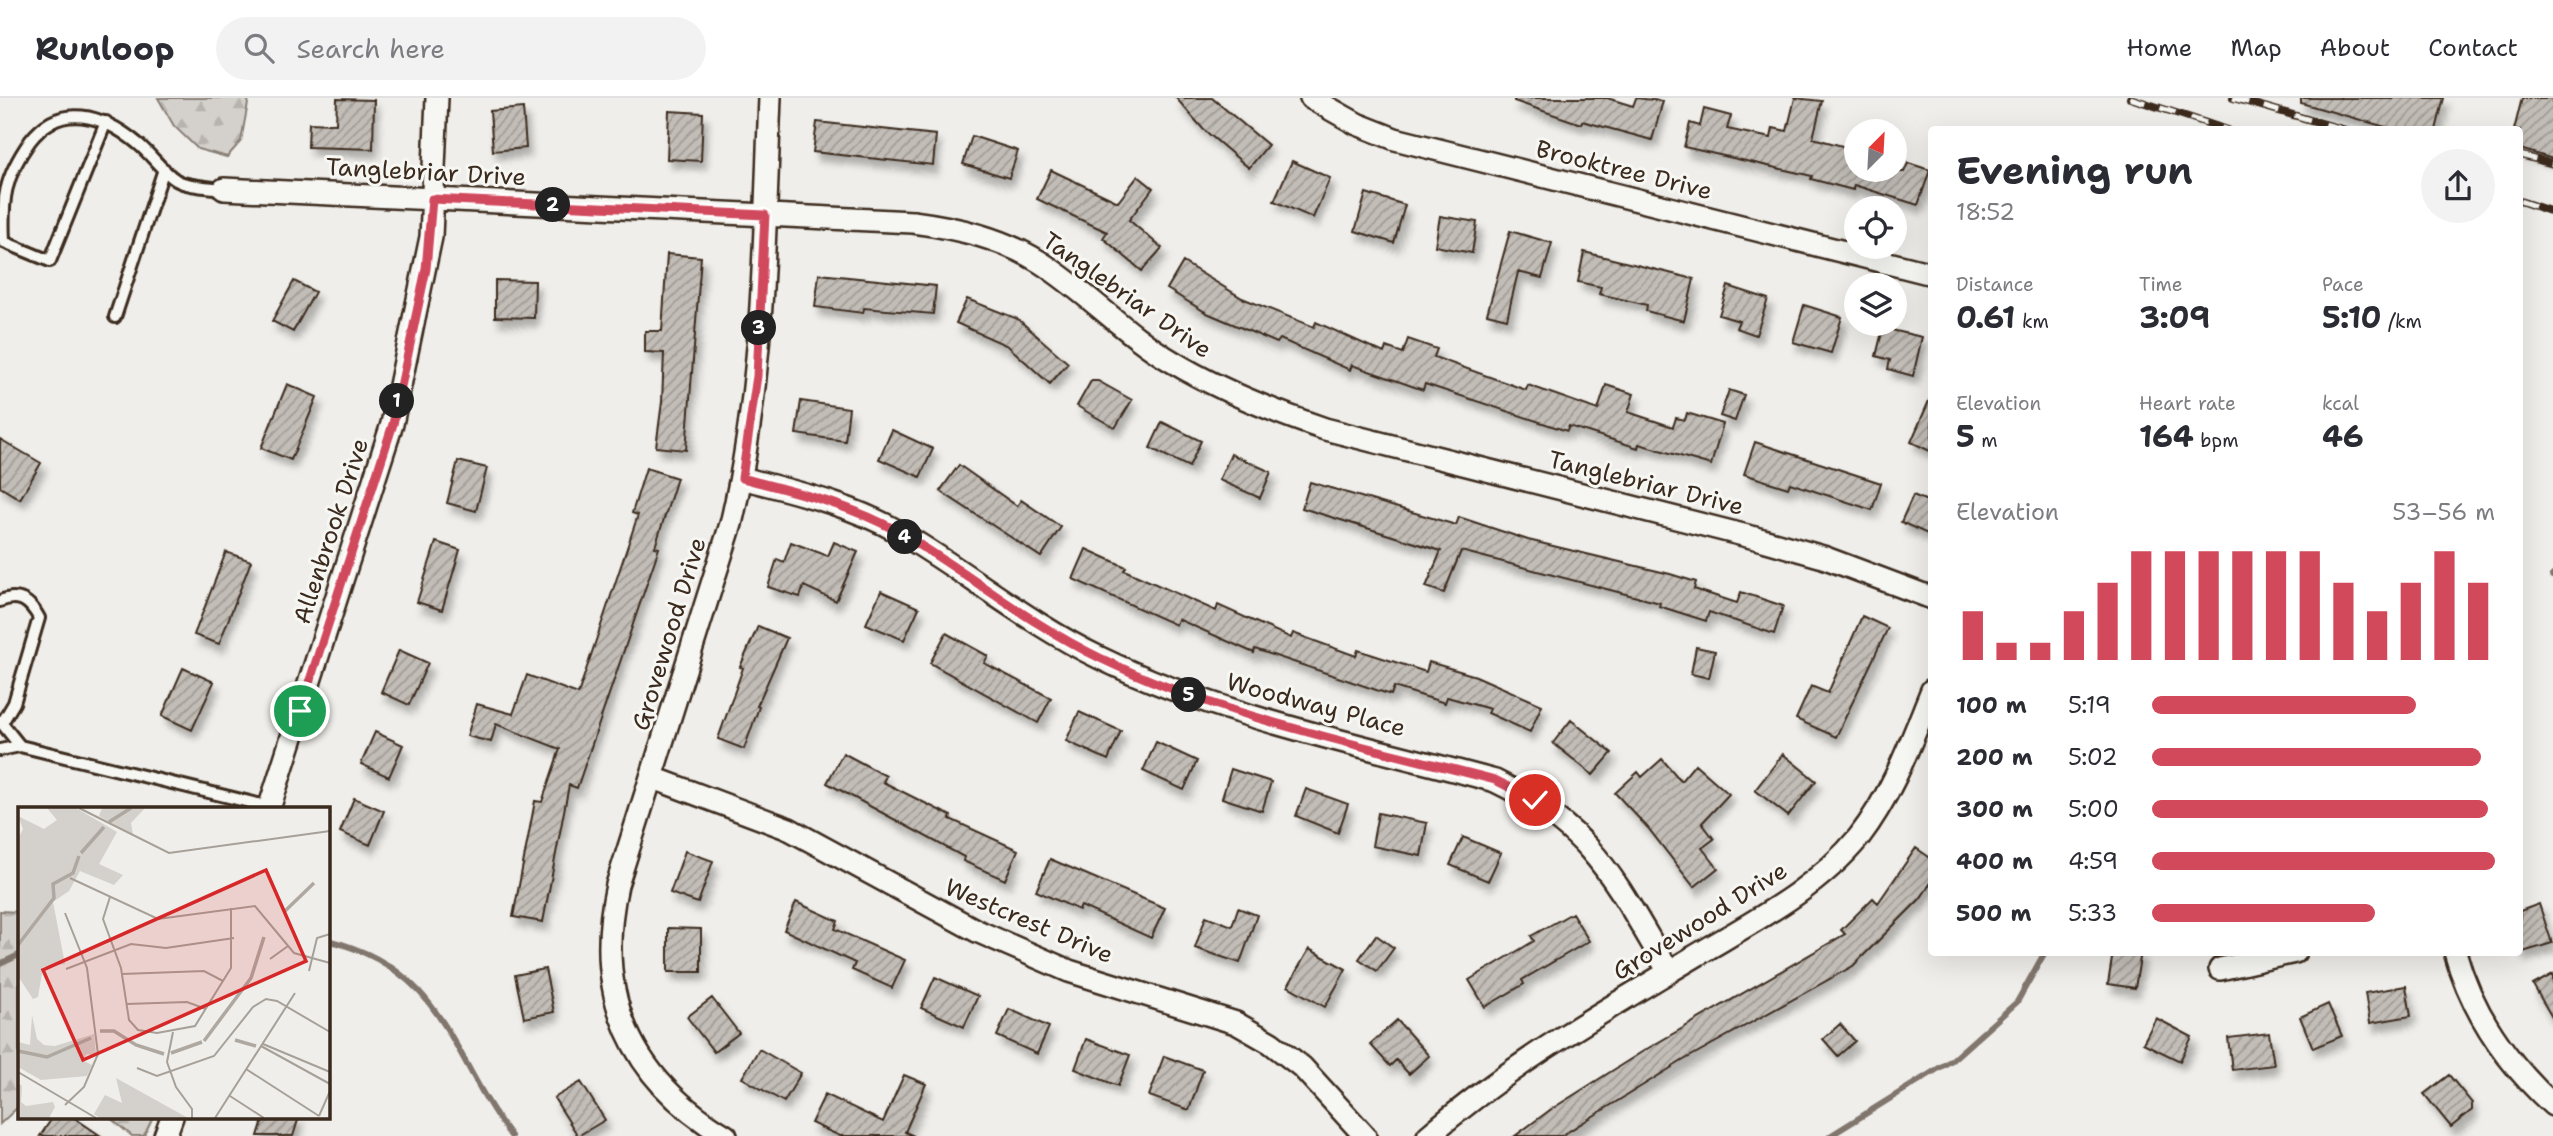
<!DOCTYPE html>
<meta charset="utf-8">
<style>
:root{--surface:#fff;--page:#f2f2f3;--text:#2b2b33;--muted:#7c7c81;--line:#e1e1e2;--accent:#d1495b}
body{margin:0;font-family:"Shantell Sans",sans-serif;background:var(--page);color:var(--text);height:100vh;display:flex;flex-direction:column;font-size:26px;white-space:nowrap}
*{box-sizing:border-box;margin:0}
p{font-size:23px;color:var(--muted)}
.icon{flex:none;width:38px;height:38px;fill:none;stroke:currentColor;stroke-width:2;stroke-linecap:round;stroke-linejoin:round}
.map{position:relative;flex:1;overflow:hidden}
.details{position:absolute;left:1928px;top:28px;width:595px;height:830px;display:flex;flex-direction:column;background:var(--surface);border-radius:7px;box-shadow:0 7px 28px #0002}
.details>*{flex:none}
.needle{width:46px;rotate:24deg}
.controls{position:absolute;left:1844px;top:21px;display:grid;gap:14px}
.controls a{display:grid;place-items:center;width:63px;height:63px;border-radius:50%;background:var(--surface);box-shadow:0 7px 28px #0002;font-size:35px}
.pin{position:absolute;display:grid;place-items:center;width:60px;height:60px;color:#fff;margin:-30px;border:4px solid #fff;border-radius:50%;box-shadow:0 2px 7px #0007}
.km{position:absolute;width:35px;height:35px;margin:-18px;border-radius:50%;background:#222;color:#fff;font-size:19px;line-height:35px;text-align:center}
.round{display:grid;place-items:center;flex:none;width:74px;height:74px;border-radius:37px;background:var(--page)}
.summary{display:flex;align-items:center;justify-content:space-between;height:119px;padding:0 28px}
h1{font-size:38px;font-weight:700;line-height:52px}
.figures{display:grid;grid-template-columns:repeat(3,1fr);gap:10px;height:119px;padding:7px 28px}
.figures div{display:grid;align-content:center}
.figures b{font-size:30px;font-weight:700}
.figures small{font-size:19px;font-weight:400}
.figures p{font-size:19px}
.chart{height:196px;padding:14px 28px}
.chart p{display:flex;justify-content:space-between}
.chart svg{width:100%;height:126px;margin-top:7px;stroke:var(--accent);stroke-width:6}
ul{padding:0 28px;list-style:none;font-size:23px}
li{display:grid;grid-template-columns:112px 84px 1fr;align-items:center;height:52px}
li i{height:18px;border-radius:9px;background:var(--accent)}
header{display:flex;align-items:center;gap:42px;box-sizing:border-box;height:98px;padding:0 35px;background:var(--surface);border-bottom:2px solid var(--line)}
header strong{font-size:33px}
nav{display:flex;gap:38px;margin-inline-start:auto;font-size:24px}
.search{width:490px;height:63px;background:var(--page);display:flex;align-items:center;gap:18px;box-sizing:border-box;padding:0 24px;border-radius:38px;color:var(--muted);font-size:26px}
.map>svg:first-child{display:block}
.forest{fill:url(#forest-firs);stroke:#887e75;stroke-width:2}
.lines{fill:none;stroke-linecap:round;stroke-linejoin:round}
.stream{stroke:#81766d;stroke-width:6}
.building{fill:url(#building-hatch);stroke:#3b2a1e;stroke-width:2;filter:url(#shadow)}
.lane-casing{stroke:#3b2a1e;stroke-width:16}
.street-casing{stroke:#3b2a1e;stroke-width:26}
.lane{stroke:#f6f6f2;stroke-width:10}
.street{stroke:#f6f6f2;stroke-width:21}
.rail-casing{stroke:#3b2a1e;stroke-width:8}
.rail{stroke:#f6f6f2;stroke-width:5;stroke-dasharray:16;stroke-linecap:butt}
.route-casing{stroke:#fff;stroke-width:14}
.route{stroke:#d1495b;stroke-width:9}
.labels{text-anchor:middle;stroke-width:6;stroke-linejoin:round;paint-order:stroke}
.street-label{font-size:24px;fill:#3b2a1e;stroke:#f6f6f2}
.inset-river{fill:none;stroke:#afa8a1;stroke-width:3.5}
.inset-road{fill:none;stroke:#a7a098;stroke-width:2}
.view{fill:#d62828;fill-opacity:0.15;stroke:#d62828;stroke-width:3.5}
.inset-edge{fill:none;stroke:#3b2a1e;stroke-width:3.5}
</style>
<header>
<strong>Runloop</strong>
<div class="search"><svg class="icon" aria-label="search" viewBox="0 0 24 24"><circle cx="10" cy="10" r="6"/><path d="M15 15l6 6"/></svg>Search here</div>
<nav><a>Home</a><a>Map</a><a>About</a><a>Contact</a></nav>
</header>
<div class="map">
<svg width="2553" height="1038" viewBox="0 0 2553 1038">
<defs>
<pattern id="forest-firs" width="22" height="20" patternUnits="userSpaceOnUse" patternTransform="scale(1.75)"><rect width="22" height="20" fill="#d4d1cc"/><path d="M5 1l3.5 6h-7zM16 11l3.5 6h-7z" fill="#b7b4af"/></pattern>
<pattern id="building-hatch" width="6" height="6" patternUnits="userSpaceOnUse" patternTransform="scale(1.75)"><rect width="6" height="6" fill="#c2bdb7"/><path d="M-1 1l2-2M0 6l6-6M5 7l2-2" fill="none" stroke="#9f9a94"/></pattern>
<filter id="shadow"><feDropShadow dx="4.5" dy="8" stdDeviation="3.5" flood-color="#0004"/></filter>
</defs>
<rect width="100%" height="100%" fill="#efeeea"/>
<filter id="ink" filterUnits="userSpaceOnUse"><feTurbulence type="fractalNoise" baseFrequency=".0143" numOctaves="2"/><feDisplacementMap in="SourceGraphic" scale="14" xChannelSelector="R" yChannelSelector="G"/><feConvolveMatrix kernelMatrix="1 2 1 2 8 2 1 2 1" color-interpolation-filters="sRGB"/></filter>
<g filter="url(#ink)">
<path class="forest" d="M158 0H249L241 43 227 59 198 51 174 28Z
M0 813 19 814V1008L0 1026Z
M109 1019H153L144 1038H132Z"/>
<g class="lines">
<path class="stream" d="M2552 478 2553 477
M327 842C445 871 449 956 511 1038
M0 866 19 857
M1830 1038 1952 962 2017 904 2045 854"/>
</g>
<path class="building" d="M1176 0H1212L1268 47 1249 70 1203 31Z
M1514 0H1607L1633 8 1636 0 1663 3 1652 42 1582 23 1581 26 1514 3Z
M1795 0 1822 3 1813 40 1857 52V72L1904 74 1908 65 1930 72 1918 107 1854 87 1853 92 1811 81 1812 78 1684 49 1690 25 1700 28 1704 11 1731 18 1727 31 1771 40 1773 30 1787 33Z
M2301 0H2444L2436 32H2396L2301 5Z
M2522 0H2553V61L2520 51V32H2514Z
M337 1 374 2 373 51 308 49 309 25 336 26Z
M523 10 526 50 493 53 490 13Z
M669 13 703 15 701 63 667 61Z
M817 24 936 37 933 67 813 54Z
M972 38 1018 53 1009 80 963 66Z
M1292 63 1330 80 1313 120 1274 103Z
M1051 72 1118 104 1138 78 1153 90 1129 122 1162 150 1142 173 1103 140 1107 134 1037 101Z
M1366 95 1405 107 1394 145 1355 133Z
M1440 118 1477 124 1472 155 1435 148Z
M1510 133 1552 145 1542 180 1518 174 1507 221 1487 216Z
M1584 154 1694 181 1684 223 1646 213 1647 207 1599 196 1601 189 1578 184Z
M667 156 701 159 686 352 656 349 662 304 664 255 645 254V233H662Z
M1183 164 1242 200 1314 229 1316 224 1384 255 1386 249 1403 255 1408 241 1437 251 1434 259 1526 292 1528 287 1598 312 1606 287 1634 296 1628 314 1673 329 1676 320 1685 322 1687 315 1723 326 1711 367 1639 346 1638 350 1569 328 1567 333 1425 286 1423 292 1352 267 1350 272 1280 241 1277 245 1207 215 1167 191Z
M819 176 936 188 933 216 864 210 863 215 815 209Z
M495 182 535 183 534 220 495 219Z
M294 183 315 194 293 234 272 223Z
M1728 188 1768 201 1756 237 1736 230 1739 223 1719 217Z
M967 201 1018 221 1068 265 1050 286 1008 248 956 225Z
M1804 207 1842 219 1831 255 1793 244Z
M1883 230 1922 239 1913 278 1888 271 1890 262 1876 258Z
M1091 283H1098L1132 302 1115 330 1077 308Z
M287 286 317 299 291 362 261 350Z
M1729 292 1744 297 1735 323 1720 318Z
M1932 296V354L1911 344Z
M801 303 849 310 845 343 796 336Z
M1162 324 1201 343 1189 369 1150 350Z
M892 332 933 351 920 379 879 361Z
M0 341 41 365 20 401 0 389Z
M1755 344 1881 385 1872 412 1790 385 1788 390 1744 376Z
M1231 356 1271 374 1260 400 1219 382Z
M458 363 487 370 476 413 447 405Z
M959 367 1017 408 1021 402 1061 429 1041 459 940 393Z
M646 370 677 380 655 449 659 450 577 690 569 687 543 824 513 819 535 703 542 704 560 651 496 626 491 644 467 638 477 606 513 616 527 577 578 596 638 417 632 415Z
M1310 384 1456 427 1459 419 1528 442 1670 476 1696 484 1694 491 1737 505 1741 494 1783 508 1774 536 1709 514 1706 523 1659 508 1660 505 1461 453 1444 495 1426 489 1441 453 1302 410Z
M1913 397 1932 405V438L1901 424Z
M436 444 460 452 442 512 417 504Z
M791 444 828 458 834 444 858 454 836 503 804 488 800 499 768 489 777 461 784 464Z
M1086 451 1126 469 1124 472 1216 513 1218 507 1291 540 1293 535 1356 558 1358 552 1426 574 1429 564 1476 578 1542 607 1530 634 1488 615 1490 611 1447 599 1445 605 1394 589 1391 597 1255 551 1254 555 1178 521 1176 527 1073 481Z
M226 454 251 463 219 546 194 537Z
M881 493 919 510 904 542 866 526Z
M1862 518 1888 530 1836 639 1796 621 1811 588 1828 595Z
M758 528 787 540 757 608 759 609 744 651 718 641 743 570 740 569Z
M946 535 988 558 984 565 1051 600 1038 625 930 565Z
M1696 549 1715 553 1709 580 1691 576Z
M399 552 428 565 409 607 381 594Z
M183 570 214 584 192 632 162 618Z
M1079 614 1121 633 1108 662 1066 643Z
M1571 622 1612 655 1593 677 1553 645Z
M375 634 403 647 389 679 361 666Z
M1156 644 1197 663 1184 692 1143 673Z
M843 655 886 678 883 684 951 718 950 721 1018 752 1005 782 963 763 964 759 827 685Z
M1783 656 1816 683 1788 718 1755 692Z
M1662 661 1681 683 1695 666 1729 696 1702 725 1714 741 1702 750 1718 770 1694 789 1648 730 1615 695 1638 674 1642 679Z
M1231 671 1271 684 1262 713 1222 700Z
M1306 691 1348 706 1338 735 1296 718Z
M354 700 384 713 370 747 340 734Z
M1378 715 1427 725 1421 758 1372 748Z
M1463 739 1501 755 1488 783 1450 767Z
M1916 750 1932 761V783L1920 801 1853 868 1682 963 1561 1038H1515L1550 1012 1645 952 1845 836 1841 832 1873 800 1878 805Z
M685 753 713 763 698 805 670 795Z
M1050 761 1165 810 1151 840 1081 808 1079 812 1036 793Z
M796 804 838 823 835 831 905 862 892 890 852 872 855 865 784 832Z
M2539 806 2552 845 2520 855V813Z
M1238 810 1257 817 1240 865 1195 850 1206 818 1232 828Z
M1572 815 1589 843 1522 882 1524 886 1485 909 1469 882 1534 843 1531 838Z
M668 830 701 831V874H668Z
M1376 837 1394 850 1377 873 1359 861Z
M1309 851 1346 871 1325 909 1288 888Z
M2113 854H2141L2135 890 2108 886Z
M545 871 554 914 524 920 515 877Z
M2553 876V921L2533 887Z
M935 879 978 898 964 929 921 910Z
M2406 888 2411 918 2370 925 2365 895Z
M712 900 739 935 714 954 687 919Z
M2328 906 2342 938 2313 950 2300 919Z
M1009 911 1049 929 1037 956 997 938Z
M2156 920 2192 939 2180 963 2143 945Z
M1397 922 1429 958 1409 976 1396 962 1390 968 1370 946Z
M1840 926 1855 943 1838 958 1823 941Z
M2269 935 2274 967 2232 972 2228 940Z
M1086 941 1130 957 1118 988 1075 971Z
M759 951 801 975 784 1004 742 980Z
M1164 958 1203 972 1189 1012 1149 998Z
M904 977 926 986 905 1034 914 1038H840L811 1025 825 996 883 1024Z
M2449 977 2472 1005V1012L2451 1029 2424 996Z
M581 984 605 1022 578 1038 554 1000Z
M53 1019H73L101 1038H40Z
M264 1019H299L293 1038H258Z"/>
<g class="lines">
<g class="lane-casing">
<path id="lane" d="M106 24 50 163 4 144C2 101 4 80 30 43 60 3 103 17 137 45 151 56 162 73 176 82 188 89 210 89 224 91
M115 219 164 71
M0 503C19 495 30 503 39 520L14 605 2 625
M0 623 20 648
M0 652 20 648 270 709"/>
</g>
<g class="street-casing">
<path id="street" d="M1311 0 1357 26 1395 41 1932 176
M224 91 913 124C958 130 1001 140 1040 164 1087 194 1125 236 1173 264 1221 293 1272 313 1325 331L1763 442 1823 459 1932 500
M742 380C795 394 849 406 897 433 966 473 1027 525 1100 560 1224 620 1362 647 1495 683 1595 731 1615 784 1669 874
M651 679 789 731 977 833 1069 873 1236 925 1271 945 1302 969 1365 1038
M269 711 392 326 431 139 437 0
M2455 854C2472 915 2507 965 2553 1007
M2220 871 2295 854
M165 1038 172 1019
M726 1038C630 981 593 897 617 787L731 426C764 287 764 143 770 0
M1428 1038C1510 967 1599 916 1692 860 1750 825 1815 793 1859 739 1893 695 1911 643 1932 592"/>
</g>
<use href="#lane" class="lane"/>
<use href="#street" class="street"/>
<g class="rail-casing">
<path id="rail" d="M2130 0 2228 32
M2233 0 2346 32
M2520 57 2553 66
M2520 103 2553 114"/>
</g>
<use href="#rail" class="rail"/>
</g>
</g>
<g class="lines" filter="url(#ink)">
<g class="route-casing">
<path id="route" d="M300 613 393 326 426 171 432 101 765 117 757 278 742 380C795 394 849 406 897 433 966 473 1027 525 1100 560 1224 620 1362 647 1495 682L1535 702"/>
</g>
<use href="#route" class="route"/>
</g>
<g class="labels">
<g class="street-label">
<text transform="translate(1624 72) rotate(14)" y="8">Brooktree Drive</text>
<text transform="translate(426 74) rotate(3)" y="8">Tanglebriar Drive</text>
<text transform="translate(1127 197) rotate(35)" y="8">Tanglebriar Drive</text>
<text transform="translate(1646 385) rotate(14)" y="8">Tanglebriar Drive</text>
<text transform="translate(331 433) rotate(-72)" y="8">Allenbrook Drive</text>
<text transform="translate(669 536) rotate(-73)" y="8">Grovewood Drive</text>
<text transform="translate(1316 607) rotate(15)" y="8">Woodway Place</text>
<text transform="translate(1029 823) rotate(23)" y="8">Westcrest Drive</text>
<text transform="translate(1700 823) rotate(-32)" y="8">Grovewood Drive</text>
</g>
</g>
<g transform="translate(18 709)">
<rect width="312" height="312" fill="#efeeea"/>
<path d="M29 1H58L99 25 81 57 105 68 96 78 62 64 51 84 35 95 47 157 25 160 20 190 15 192 0 169V32L5 22 0 9 26 22 39 13ZM84 1H127L113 16 115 28 81 9ZM14 208 19 232 26 238 37 239 76 227 78 249 69 247 64 253 74 258 69 269 23 273 0 260V235L12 238ZM0 276 4 279 3 295 8 299 35 295 37 300 31 311H0Z" fill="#d4d1cc"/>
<path d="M98 271 170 311H82L76 307 87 288 104 296Z" fill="#d4d1cc"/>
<path class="inset-river" d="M91 15 113 1M63 46 86 20M266 105 296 76M0 138 36 91 35 77 55 66 61 49M82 224H96L118 238 146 247M217 233 238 239M186 234 233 171 246 130M0 244 29 250 73 231M153 246 184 235"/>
<path class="inset-road" d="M61 1 151 46 312 24M52 71 140 112 237 99 276 146 312 156M92 90 85 112 103 161 111 213 120 223 139 226 177 219 213 161V101M47 106 69 161 80 247 66 280 47 298M252 152 270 139M48 162 113 137 148 141 216 131M291 164 299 131 312 127M104 167 186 164 205 174M108 197 169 195 188 202M155 225 149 255 158 280 174 302V311M245 237 312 265M243 239 312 277M119 261 139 269 196 249 235 200 248 192 259 194 312 225M228 262 301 309M0 265 78 311M212 289 246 311M301 309 312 284M197 311 277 186"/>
<path class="view" d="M248 63 288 154 65 253 25 163Z"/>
<rect width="312" height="312" class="inset-edge"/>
</g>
</svg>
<div class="controls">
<a><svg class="needle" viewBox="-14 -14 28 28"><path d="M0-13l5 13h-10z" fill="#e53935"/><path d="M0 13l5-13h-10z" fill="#7c7c81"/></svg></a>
<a><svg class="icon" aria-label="locate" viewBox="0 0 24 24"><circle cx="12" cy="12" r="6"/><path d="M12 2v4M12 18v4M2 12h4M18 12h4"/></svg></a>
<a><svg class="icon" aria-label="layers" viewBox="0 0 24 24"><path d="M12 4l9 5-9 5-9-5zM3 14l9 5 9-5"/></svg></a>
</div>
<div class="pin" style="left:300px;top:613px;background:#1e9e55"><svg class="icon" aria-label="arrive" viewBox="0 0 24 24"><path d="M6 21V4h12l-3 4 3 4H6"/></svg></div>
<div class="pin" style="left:1535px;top:702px;background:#d93025"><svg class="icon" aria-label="check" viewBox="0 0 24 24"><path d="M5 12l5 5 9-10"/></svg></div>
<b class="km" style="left:397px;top:303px">1</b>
<b class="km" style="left:553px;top:107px">2</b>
<b class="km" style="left:759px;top:230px">3</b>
<b class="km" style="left:905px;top:439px">4</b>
<b class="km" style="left:1189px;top:597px">5</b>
<section class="details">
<div class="summary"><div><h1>Evening run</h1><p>18:52</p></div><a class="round"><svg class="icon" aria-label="share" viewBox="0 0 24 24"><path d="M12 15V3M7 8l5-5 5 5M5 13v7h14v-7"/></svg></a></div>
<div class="figures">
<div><p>Distance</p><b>0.61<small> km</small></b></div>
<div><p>Time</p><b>3:09</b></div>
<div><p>Pace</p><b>5:10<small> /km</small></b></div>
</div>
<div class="figures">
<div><p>Elevation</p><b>5<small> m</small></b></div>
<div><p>Heart rate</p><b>164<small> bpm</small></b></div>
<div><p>kcal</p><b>46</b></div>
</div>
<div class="chart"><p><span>Elevation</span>53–56 m</p>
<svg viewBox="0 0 160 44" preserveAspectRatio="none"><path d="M5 44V27M15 44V38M25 44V38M35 44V27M45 44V17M55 44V6M65 44V6M75 44V6M85 44V6M95 44V6M105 44V6M115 44V17M125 44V27M135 44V17M145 44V6M155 44V17"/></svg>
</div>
<ul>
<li><b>100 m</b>5:19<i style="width:77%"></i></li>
<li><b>200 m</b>5:02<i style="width:96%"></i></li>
<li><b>300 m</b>5:00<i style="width:98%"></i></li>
<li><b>400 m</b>4:59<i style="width:100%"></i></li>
<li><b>500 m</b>5:33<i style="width:65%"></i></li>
</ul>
</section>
</div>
